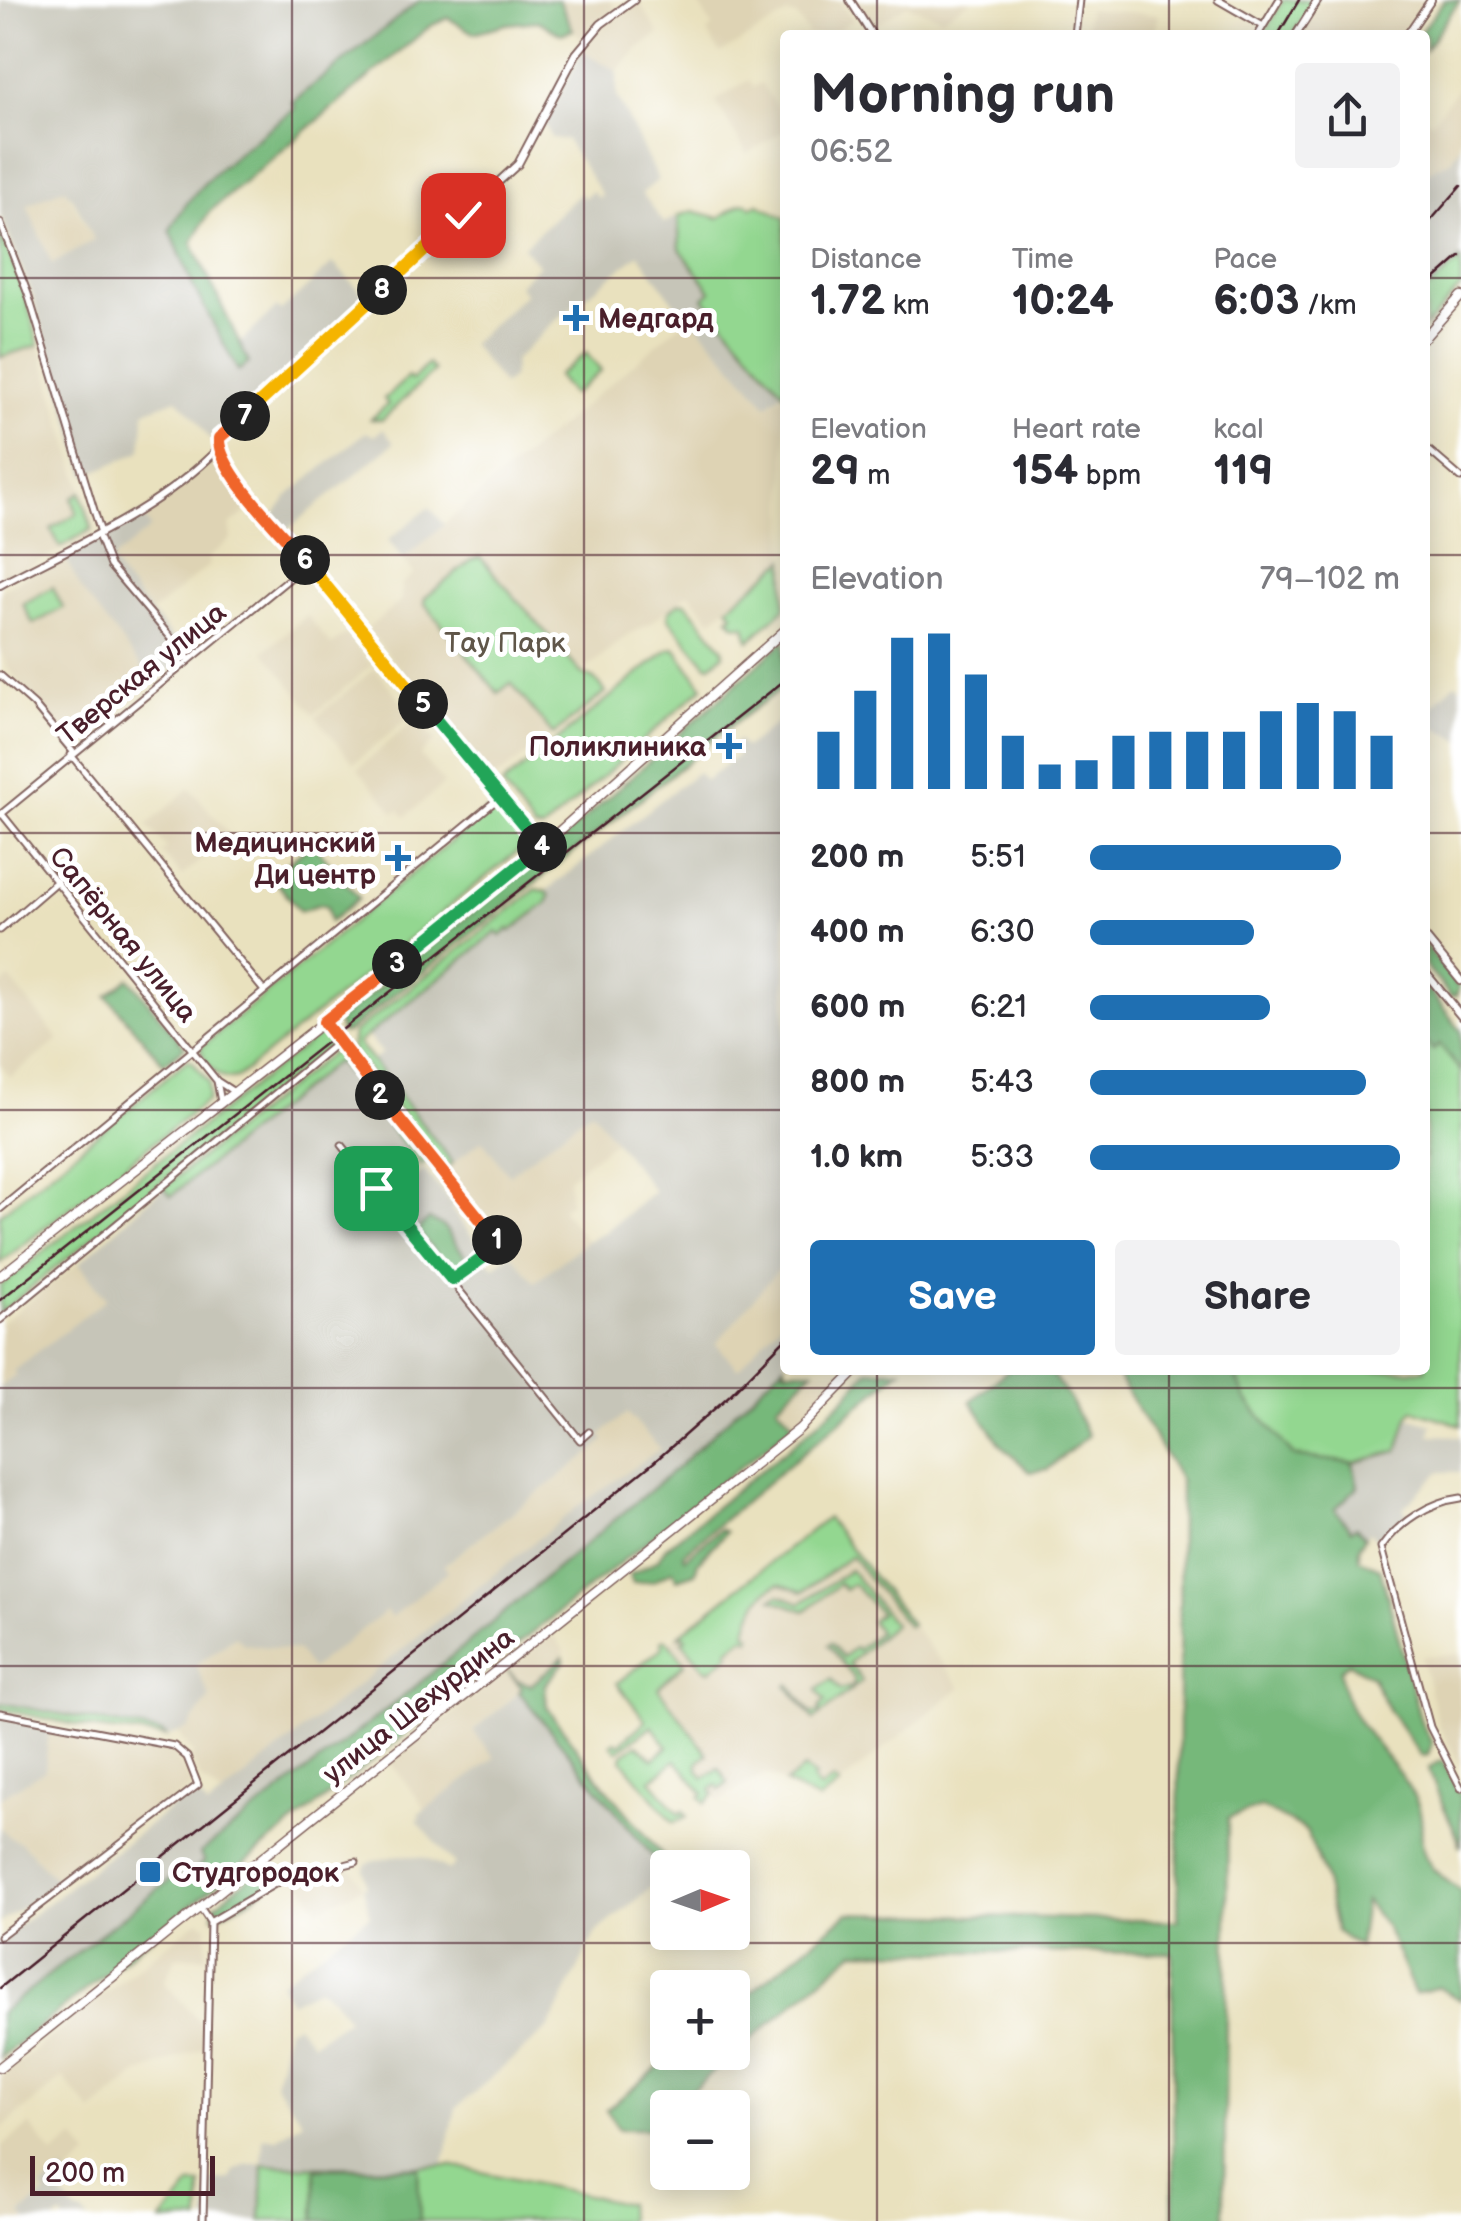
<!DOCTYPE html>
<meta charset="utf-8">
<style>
:root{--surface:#fff;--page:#f2f2f3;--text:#2b2b33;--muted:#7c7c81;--accent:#1f6fb2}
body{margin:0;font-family:"Balsamiq Sans",sans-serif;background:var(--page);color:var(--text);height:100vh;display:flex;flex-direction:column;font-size:38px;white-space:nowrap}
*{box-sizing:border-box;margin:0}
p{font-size:32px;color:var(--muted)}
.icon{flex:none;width:55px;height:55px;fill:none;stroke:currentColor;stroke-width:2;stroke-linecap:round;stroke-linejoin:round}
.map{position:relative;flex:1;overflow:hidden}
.sheet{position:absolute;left:780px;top:30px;width:650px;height:1345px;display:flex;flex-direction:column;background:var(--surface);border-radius:10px;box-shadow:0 5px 25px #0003}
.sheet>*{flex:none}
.needle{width:65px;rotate:88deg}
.buttons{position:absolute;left:650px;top:1850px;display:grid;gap:20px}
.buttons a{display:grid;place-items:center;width:100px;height:100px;border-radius:10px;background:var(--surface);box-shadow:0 5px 25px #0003;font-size:50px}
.scale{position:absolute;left:30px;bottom:25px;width:185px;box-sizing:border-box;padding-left:10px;border:5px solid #4a1f2b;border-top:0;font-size:28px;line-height:35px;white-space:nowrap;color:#4a1f2b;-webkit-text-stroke:8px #fff;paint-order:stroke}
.pin{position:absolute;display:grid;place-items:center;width:85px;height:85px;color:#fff;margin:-42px;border-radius:20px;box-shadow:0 5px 15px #0006}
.km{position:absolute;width:50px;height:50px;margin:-25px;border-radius:50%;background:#222;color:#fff;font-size:28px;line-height:50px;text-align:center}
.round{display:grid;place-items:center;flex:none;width:105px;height:105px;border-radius:10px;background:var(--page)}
.head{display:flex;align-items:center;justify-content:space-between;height:170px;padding:0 30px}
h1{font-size:55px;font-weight:700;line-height:75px}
.figures{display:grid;grid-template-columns:repeat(3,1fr);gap:15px;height:170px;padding:10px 30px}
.figures div{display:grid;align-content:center}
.figures b{font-size:42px;font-weight:700}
.figures small{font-size:28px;font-weight:400}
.figures p{font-size:28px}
.chart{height:280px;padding:20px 30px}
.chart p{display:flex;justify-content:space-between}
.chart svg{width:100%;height:180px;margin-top:10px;stroke:var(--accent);stroke-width:6}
.primary-button{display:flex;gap:20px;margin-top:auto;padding:20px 30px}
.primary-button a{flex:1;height:115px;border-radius:10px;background:var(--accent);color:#fff;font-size:40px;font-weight:700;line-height:115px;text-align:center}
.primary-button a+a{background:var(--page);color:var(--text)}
ul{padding:0 30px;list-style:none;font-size:32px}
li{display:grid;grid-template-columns:160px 120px 1fr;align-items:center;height:75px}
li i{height:25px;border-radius:12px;background:var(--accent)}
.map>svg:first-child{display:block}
.built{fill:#ded3b4}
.industrial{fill:#c6c5b8;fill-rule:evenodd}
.green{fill:#93d790;stroke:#6e7b5e;stroke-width:2.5}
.forest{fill:#76b87a;stroke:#606c52;stroke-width:2.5}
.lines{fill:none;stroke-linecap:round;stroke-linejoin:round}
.minor-casing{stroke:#82635e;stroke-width:9}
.tertiary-casing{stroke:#82635e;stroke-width:10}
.secondary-casing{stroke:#82635e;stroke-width:10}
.primary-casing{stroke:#82635e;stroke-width:11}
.minor{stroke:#fff;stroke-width:5}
.tertiary{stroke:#fff;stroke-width:6}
.secondary{stroke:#fff;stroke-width:6}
.primary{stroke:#fff;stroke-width:8}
.tram{stroke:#4a1f2b;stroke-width:2.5}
.rail{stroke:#4a1f2b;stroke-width:2.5}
.split-1-casing{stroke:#fff;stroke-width:20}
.split-2-casing{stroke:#fff;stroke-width:20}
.split-3-casing{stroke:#fff;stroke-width:20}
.split-4-casing{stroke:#fff;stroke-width:20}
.split-5-casing{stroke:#fff;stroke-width:20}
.split-6-casing{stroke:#fff;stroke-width:20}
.split-7-casing{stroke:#fff;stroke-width:20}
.split-8-casing{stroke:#fff;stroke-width:20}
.split-9-casing{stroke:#fff;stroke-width:20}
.split-1{stroke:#22a559;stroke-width:12}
.split-2{stroke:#f0652b;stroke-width:12}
.split-3{stroke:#f0652b;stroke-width:12}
.split-4{stroke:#22a559;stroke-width:12}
.split-5{stroke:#22a559;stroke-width:12}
.split-6{stroke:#f5b400;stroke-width:12}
.split-7{stroke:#f0652b;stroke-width:12}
.split-8{stroke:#f5b400;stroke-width:12}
.split-9{stroke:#f5b400;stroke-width:12}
.grid{fill:none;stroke:#4a1f2b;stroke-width:2.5;stroke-opacity:0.55}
.poi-dot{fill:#1f6fb2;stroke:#fff;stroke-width:4}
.labels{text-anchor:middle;stroke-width:10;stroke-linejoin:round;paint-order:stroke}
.poi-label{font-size:28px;font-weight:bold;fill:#4a1f2b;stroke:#fff;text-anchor:start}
.park-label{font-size:28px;fill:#605649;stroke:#fff}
.street-label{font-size:28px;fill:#4a1f2b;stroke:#fff}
</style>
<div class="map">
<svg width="1461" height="2221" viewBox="0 0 1461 2221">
<rect width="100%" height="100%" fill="#fff"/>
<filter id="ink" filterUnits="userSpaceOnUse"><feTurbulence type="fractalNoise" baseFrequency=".01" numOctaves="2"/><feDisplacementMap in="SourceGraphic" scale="20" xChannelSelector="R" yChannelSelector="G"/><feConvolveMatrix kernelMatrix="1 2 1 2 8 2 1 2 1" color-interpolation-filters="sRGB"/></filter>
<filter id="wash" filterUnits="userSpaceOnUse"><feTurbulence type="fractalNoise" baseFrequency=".0048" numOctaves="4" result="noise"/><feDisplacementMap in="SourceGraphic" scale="40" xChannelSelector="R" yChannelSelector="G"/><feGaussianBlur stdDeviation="2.25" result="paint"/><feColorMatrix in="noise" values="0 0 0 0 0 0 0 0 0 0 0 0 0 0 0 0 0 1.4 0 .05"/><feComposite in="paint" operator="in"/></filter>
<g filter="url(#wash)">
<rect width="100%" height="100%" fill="#e9e1be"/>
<path class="built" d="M559 0H610L616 10 599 22 581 40Z
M696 0H840L853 20 829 35H809L796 16 788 14 720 54 707 33 713 28Z
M855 0H972L942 18 907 5 872 27Z
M1322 0H1425L1400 35H1301Z
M639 1 659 34 639 48 617 71 582 51 603 26Z
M1088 9 1159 15 1154 35H1085Z
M749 80 753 87 761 83 785 120V130L747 154 715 101Z
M1461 84V144L1451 161 1425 173V118L1432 122Z
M64 187 94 240 51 264 27 205Z
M690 316 767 405 785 394V560L711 620 689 593 649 624 627 635 582 673 480 558 497 692 511 683 553 735 496 778 490 779 367 629 401 601 402 584 414 574 403 559Z
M39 345 96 532 0 582V357Z
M212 459 222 462 256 504 230 525 231 539 208 558 209 565 152 612 121 576 112 560 151 528 141 513 193 477Z
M64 555 82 590 154 683 74 749 8 668 0 651V590Z
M307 615 331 645 346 634 372 665 314 714 264 651Z
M375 668 413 715 354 763 316 717Z
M416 718 435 741 420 755 444 784 405 817 399 809 395 813 358 769Z
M190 788 230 835 182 876 162 853 167 848 147 825Z
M10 979 59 1040 10 1077 0 1064V987Z
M591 1110 615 1140 568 1178 570 1202 562 1209 587 1241 535 1282 445 1169 482 1140 509 1175Z
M785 1261V1317L738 1369 715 1344Z
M79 1263 106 1299 14 1371 16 1375 0 1387V1324Z
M814 1370H848L794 1424 777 1405Z
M627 1413 660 1449 577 1507 222 1796 202 1780 191 1759 193 1754 178 1733 188 1729 210 1697 196 1665 237 1636 244 1644 298 1651 312 1668 387 1610 391 1616 448 1571 444 1566 593 1451 600 1435Z
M827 1518 961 1687 819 1801 767 1774 734 1790 720 1801 685 1758 650 1692 663 1647Z
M552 1634 565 1651 563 1657 531 1685 517 1680 509 1669Z
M1461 1654V1767L1439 1725 1421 1656Z
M507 1670 523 1688 473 1730 495 1758 426 1810 391 1763Z
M49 1730 172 1751 193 1786 58 1882 22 1843 12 1839 0 1827V1798L45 1770Z
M342 1867 354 1870 363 1887 319 1909 298 1879Z
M198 1920 207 1925 206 1957H176L164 1982 205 2027 204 2048 137 2074 92 2112 63 2078 0 2130V2077Z
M30 2125 53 2155 75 2138 89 2156 68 2175 62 2171 42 2188 46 2194 21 2213 27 2221H0V2148Z"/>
<path class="industrial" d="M0 0H420L292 103 296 108 214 174 181 209 193 286 249 363 238 345 277 307 281 311 333 263 368 299 242 415 210 440 196 418 177 399 145 411 141 451 86 476 32 293 0 214ZM64 188 75 202 94 240 52 264 27 205Z
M582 51 617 71V96L658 180 642 193 664 223 678 216 680 249 712 291 704 298 782 393 767 405 691 317 686 319 639 254 554 322 515 360 512 378 503 385 471 344 525 294 518 285 539 265 523 247 580 193 583 198 593 191 598 198 602 195 566 140 551 138 545 124Z
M1461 144V259L1425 292V173L1450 161Z
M383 429 394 443 286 531 273 516 289 495 366 432 374 436Z
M430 507 444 525 403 559 388 540Z
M141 513 151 528 112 560 121 576 187 656 154 683 82 591 64 555Z
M1455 683 1461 687V741L1425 721V714Z
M785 717V1261L716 1344 738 1369 785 1317V1364L679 1466 403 1697 200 1853 205 1860 179 1883 172 1877 0 2013V1940L194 1790 207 1808 577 1507 660 1449 627 1413 601 1435 605 1440 593 1451 444 1565 448 1571 391 1617 386 1611 311 1669 298 1651 244 1644 236 1636 196 1665 210 1697 188 1729 166 1737 163 1733 0 1703V1387L16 1375 13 1371 106 1299 79 1263 164 1187 172 1195 337 1061 413 1157 394 1174 404 1186 424 1170 454 1206 451 1209 485 1252 475 1259 478 1264 487 1259 494 1267 511 1253 535 1282 587 1241 604 1233 654 1191 591 1110 509 1175 482 1140 453 1163 372 1061 382 1053 367 1035 497 931H512L547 903 549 896 546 891 697 772 705 781 738 755 732 745 738 740 745 748Z
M1408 1417 1432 1424 1430 1435 1461 1436V1472H1439L1403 1508 1407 1513 1397 1524 1378 1540 1369 1532 1365 1537 1356 1527 1351 1530 1335 1509 1357 1487 1353 1463 1398 1451Z
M519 1692 667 1874 595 1934 549 2028 456 2108 443 2168 315 2221H206L207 2181 231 2180 234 2171 247 2164H262L263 2137 277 2138 303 2121 275 2084 287 2028 296 2024 312 2043 348 2019 332 1997 318 1988 290 2002 280 1982 370 1915 363 1887 367 1886 364 1869 367 1863 400 1855 426 1858 449 1870 455 1865 417 1821 421 1818 419 1814 495 1758 473 1731Z
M0 1717 49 1730 45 1770 0 1798Z
M0 1827 12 1839 22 1843 58 1882 0 1923Z
M63 2171 68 2175 62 2184V2195L76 2212 83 2214 89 2220 63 2221 62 2215 54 2221H27L21 2214 46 2194 42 2188Z"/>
<path class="green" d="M1283 0H1315L1293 35H1263Z
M747 203 751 207 758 204 785 218V394L704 298 711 291 680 249 678 216 693 211 719 218 740 204Z
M0 231 25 294 39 345 0 357Z
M1461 259V287L1425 328V292Z
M586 353 601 371 572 395 557 376Z
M428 364 434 371 382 420 371 419 388 404 384 399 408 377 412 380Z
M81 492 92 529 60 547 51 529 77 513 72 498Z
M480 557 581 673 594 679 606 692 553 735 511 683 498 693 424 603 425 598 473 559Z
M785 560V608L749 641 745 626 735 625 729 618 733 614 728 607Z
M53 587 63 608 33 624 23 604Z
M679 603H686L723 648 724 654 711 665H707L668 618 669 611Z
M675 648 703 687 543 830 534 829 502 785 669 649Z
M490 809 497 810 523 841 522 848 237 1078C219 1084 205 1063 200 1048Z
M536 889 546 891 550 896 547 903 511 931 509 929 501 936 497 932 358 1043 453 1163 445 1169 351 1049 353 1033Z
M1425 985 1461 1031V1425L1413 1410 1408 1417 1398 1451 1353 1463 1358 1487 1335 1501 1183 1370H1425Z
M319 1034 323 1035 329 1043 328 1047 0 1313V1286Z
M335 1050 426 1162 421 1166 337 1061 171 1196 164 1187Z
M187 1060 192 1061 209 1083 208 1100 0 1263V1214Z
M827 1518 911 1624 908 1626 851 1556 803 1592 779 1584C757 1593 753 1610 746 1632L751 1635 750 1639 744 1637 728 1650 730 1654 709 1671 705 1669 682 1641 686 1638 683 1634 677 1636Z
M850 1570 894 1624 849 1663 862 1681 814 1720 787 1686 789 1684 811 1713H819L820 1706 825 1701 817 1690 831 1679 840 1690 854 1686V1678L828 1645 831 1643 843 1657 855 1647 857 1650 879 1632 871 1621 880 1613 853 1584 845 1590 839 1584 805 1611 772 1599 779 1595 801 1603Z
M666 1639 685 1663 658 1688 708 1754 698 1763V1770L704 1778 719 1768 728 1783 720 1790 717 1785 711 1790 714 1794 705 1803 700 1797 704 1794 676 1760 651 1780 679 1814 683 1811 687 1816 674 1823 622 1760 623 1754 637 1744 653 1759 668 1747 652 1726 617 1751 611 1744 615 1741 619 1744 646 1721 617 1683 663 1647 661 1641Z
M0 1703 163 1733 166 1737 97 1729 0 1709Z
M804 1769 815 1777 812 1780 820 1789 833 1780 839 1785 819 1801 785 1783Z
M263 2165 367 2168 450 2165 627 2204 628 2221H261Z
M191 2185H201L200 2221H162Z"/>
<path class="forest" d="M420 0H559L573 30 561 34 538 21 507 24 473 33 448 18 430 26 209 212 192 243 249 363 238 371 193 286 170 230C196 178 251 144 295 108L292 102Z
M1444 0H1460L1425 50V35H1418Z
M785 640V686L698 750 697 754 346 1033H341L337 1021 547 852Z
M312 842 359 898 330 922 327 906 320 904 300 911 272 877Z
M1425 944 1459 988 1456 996H1450L1425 965Z
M129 978 185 1047 164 1064 107 996Z
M1425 985 1461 1031V1072L1440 1045 1433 1050 1425 1040Z
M429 1219 443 1226 469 1261 456 1272H450L419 1233V1228Z
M785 1364V1370H814L777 1405 794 1424 0 2058V2013L173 1877 179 1883 205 1861 200 1853 403 1697 679 1466Z
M868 1370H901L683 1554 685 1558 720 1529 726 1532 698 1562 695 1573 677 1579 673 1570 653 1581 633 1583 629 1575 658 1560 665 1548 798 1440 843 1400Z
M1008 1370H1049L1069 1398 1088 1436 1048 1469 1030 1472 1002 1446 971 1401Z
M1114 1370H1238L1235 1375 1246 1399 1294 1456 1353 1463 1358 1487 1335 1509 1351 1530 1356 1527 1365 1537 1359 1547V1559L1380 1568 1421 1722 1432 1743 1428 1755 1421 1756 1388 1709 1372 1677 1349 1663 1340 1670C1344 1726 1398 1757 1418 1805 1427 1826 1414 1843 1431 1866 1438 1876 1451 1883 1461 1891V2000L1438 1987 1415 1994 1386 1927 1365 1901 1359 1946 1336 1932 1323 1872 1306 1831 1261 1807 1228 1818 1224 2221H1174L1172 1953 855 1951 672 2107 668 2108 667 2111 647 2129H619L606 2110 676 2053 732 2052 733 2007 848 1913 1178 1921 1180 1480Z
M563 1657 564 1662 545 1685 547 1707 602 1783 670 1864 667 1874 519 1692 522 1688 507 1670 517 1680 531 1685Z
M1442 1760 1461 1797V1847C1452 1819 1436 1797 1429 1768Z
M264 1865 278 1880 249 1900 216 1916 214 1915V1906Z
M418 2167 420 2221H315L316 2169Z"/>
</g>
<g filter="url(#ink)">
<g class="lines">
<g class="minor-casing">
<path id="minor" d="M1218 0 1263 26
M1075 35 1079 0
M1258 35 1279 0
M0 222 28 294 101 533
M1425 447 1461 478
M98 535 110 566 189 659
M0 675 34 705 74 753
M71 755 264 991
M2 814 217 1081 234 1092
M0 815 307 564
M0 930 57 881
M324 1022 501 1245 452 1280
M217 1081 221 1102
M342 1145 580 1440 589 1432
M0 1209 499 798
M0 1320 338 1042
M1461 1498C1429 1502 1399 1522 1381 1548L1430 1727 1461 1788
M0 1713 174 1746 187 1757 198 1785 0 1936
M200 1907 210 1922 203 2221
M210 1922 278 1882 356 1862"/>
</g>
<g class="tertiary-casing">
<path id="tertiary" d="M850 0 872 35
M1296 35 1318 0
M218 449 236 477 542 847
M0 585C75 545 157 511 218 449L219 438 518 164 576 54 601 24 634 0
M1425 937 1461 981
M1425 972 1461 1016"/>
</g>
<g class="secondary-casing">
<path id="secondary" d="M1407 35 1431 0"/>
</g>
<g class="primary-casing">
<path id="primary" d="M1425 337 1461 296
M0 1276 500 884 785 630
M0 2067 799 1429 857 1370"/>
</g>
<use href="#minor" class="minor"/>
<use href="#tertiary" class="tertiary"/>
<use href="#secondary" class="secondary"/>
<use href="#primary" class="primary"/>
<path class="tram" d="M1278 35 1299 0
M0 1300 785 680"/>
<path class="rail" d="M1425 227 1461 186
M1425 288 1461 256
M0 1988 653 1463 730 1395 785 1339"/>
</g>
</g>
<g class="lines" filter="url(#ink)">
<g class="split-1-casing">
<path id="split-1" d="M376 1188 452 1280 501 1245 497 1240"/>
</g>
<g class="split-2-casing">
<path id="split-2" d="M380 1095 497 1240"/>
</g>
<g class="split-3-casing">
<path id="split-3" d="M380 1095 324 1022 397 964"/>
</g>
<g class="split-4-casing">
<path id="split-4" d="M397 964 542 847"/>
</g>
<g class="split-5-casing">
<path id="split-5" d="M423 704 542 847"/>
</g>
<g class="split-6-casing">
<path id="split-6" d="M305 560 423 704"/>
</g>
<g class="split-7-casing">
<path id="split-7" d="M245 416 219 438C217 471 283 533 305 560"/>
</g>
<g class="split-8-casing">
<path id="split-8" d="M245 416 382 290"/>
</g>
<g class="split-9-casing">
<path id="split-9" d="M382 290 463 215"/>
</g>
<use href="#split-1" class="split-1"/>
<use href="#split-2" class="split-2"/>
<use href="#split-3" class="split-3"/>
<use href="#split-4" class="split-4"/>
<use href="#split-5" class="split-5"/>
<use href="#split-6" class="split-6"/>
<use href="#split-7" class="split-7"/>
<use href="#split-8" class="split-8"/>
<use href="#split-9" class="split-9"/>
</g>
<path class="grid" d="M292 0V2221M584 0V2221M877 0V35M1169 0V35M0 278H785M1425 278H1461M0 555H785M1425 555H1461M0 833H785M1425 833H1461M0 1110H785M1425 1110H1461M877 1370V2221M1169 1370V2221M0 1388H1461M0 1666H1461M0 1943H1461"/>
<g class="poi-dot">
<path d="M571 303h10v10h10v10h-10v10h-10v-10h-10v-10h10z"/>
<path d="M724 731h10v10h10v10h-10v10h-10v-10h-10v-10h10z"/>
<path d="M393 843h10v10h10v10h-10v10h-10v-10h-10v-10h10z"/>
<rect x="138" y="1860" width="24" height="24" rx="5"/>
</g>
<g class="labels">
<g class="poi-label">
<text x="598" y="328">Медгард</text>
<text x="706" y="756" text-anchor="end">Поликлиника</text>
<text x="376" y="852" text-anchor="end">Медицинский<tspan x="376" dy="32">Ди центр</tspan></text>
<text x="172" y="1882">Студгородок</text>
</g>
<g class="park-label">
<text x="505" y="652">Тау Парк</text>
</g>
<g class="street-label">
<text transform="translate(141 673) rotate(-39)" y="10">Тверская улица</text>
<text transform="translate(124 934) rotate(51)" y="10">Сапёрная улица</text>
<text transform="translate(418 1705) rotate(-38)" y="10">улица Шехурдина</text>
</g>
</g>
</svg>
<div class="buttons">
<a><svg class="needle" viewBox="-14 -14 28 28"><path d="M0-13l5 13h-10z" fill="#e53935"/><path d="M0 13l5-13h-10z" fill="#7c7c81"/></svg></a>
<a>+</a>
<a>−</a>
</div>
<div class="scale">200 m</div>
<div class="pin" style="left:376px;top:1188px;background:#1e9e55"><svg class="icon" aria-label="arrive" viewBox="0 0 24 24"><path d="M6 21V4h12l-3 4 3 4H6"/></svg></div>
<div class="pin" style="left:463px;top:215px;background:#d93025"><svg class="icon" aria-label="check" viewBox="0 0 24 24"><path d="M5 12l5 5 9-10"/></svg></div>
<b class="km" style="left:497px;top:1240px">1</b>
<b class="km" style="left:380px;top:1095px">2</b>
<b class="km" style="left:397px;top:964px">3</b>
<b class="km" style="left:542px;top:847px">4</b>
<b class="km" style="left:423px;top:704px">5</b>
<b class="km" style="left:305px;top:560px">6</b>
<b class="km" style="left:245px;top:416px">7</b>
<b class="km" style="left:382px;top:290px">8</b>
<section class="sheet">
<div class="head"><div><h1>Morning run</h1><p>06:52</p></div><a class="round"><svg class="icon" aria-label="share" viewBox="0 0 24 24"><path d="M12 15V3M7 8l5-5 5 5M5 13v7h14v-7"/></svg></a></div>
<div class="figures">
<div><p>Distance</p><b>1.72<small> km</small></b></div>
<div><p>Time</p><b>10:24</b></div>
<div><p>Pace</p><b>6:03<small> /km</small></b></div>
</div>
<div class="figures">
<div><p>Elevation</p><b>29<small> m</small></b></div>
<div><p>Heart rate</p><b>154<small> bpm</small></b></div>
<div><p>kcal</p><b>119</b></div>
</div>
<div class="chart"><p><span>Elevation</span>79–102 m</p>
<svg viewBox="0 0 160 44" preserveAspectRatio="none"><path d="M5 44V30M15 44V20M25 44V7M35 44V6M45 44V16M55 44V31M65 44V38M75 44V37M85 44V31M95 44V30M105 44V30M115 44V30M125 44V25M135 44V23M145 44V25M155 44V31"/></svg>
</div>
<ul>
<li><b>200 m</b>5:51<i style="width:81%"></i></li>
<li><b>400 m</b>6:30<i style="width:53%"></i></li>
<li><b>600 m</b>6:21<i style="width:58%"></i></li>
<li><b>800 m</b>5:43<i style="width:89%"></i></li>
<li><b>1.0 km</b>5:33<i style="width:100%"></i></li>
</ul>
<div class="primary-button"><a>Save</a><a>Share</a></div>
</section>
</div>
